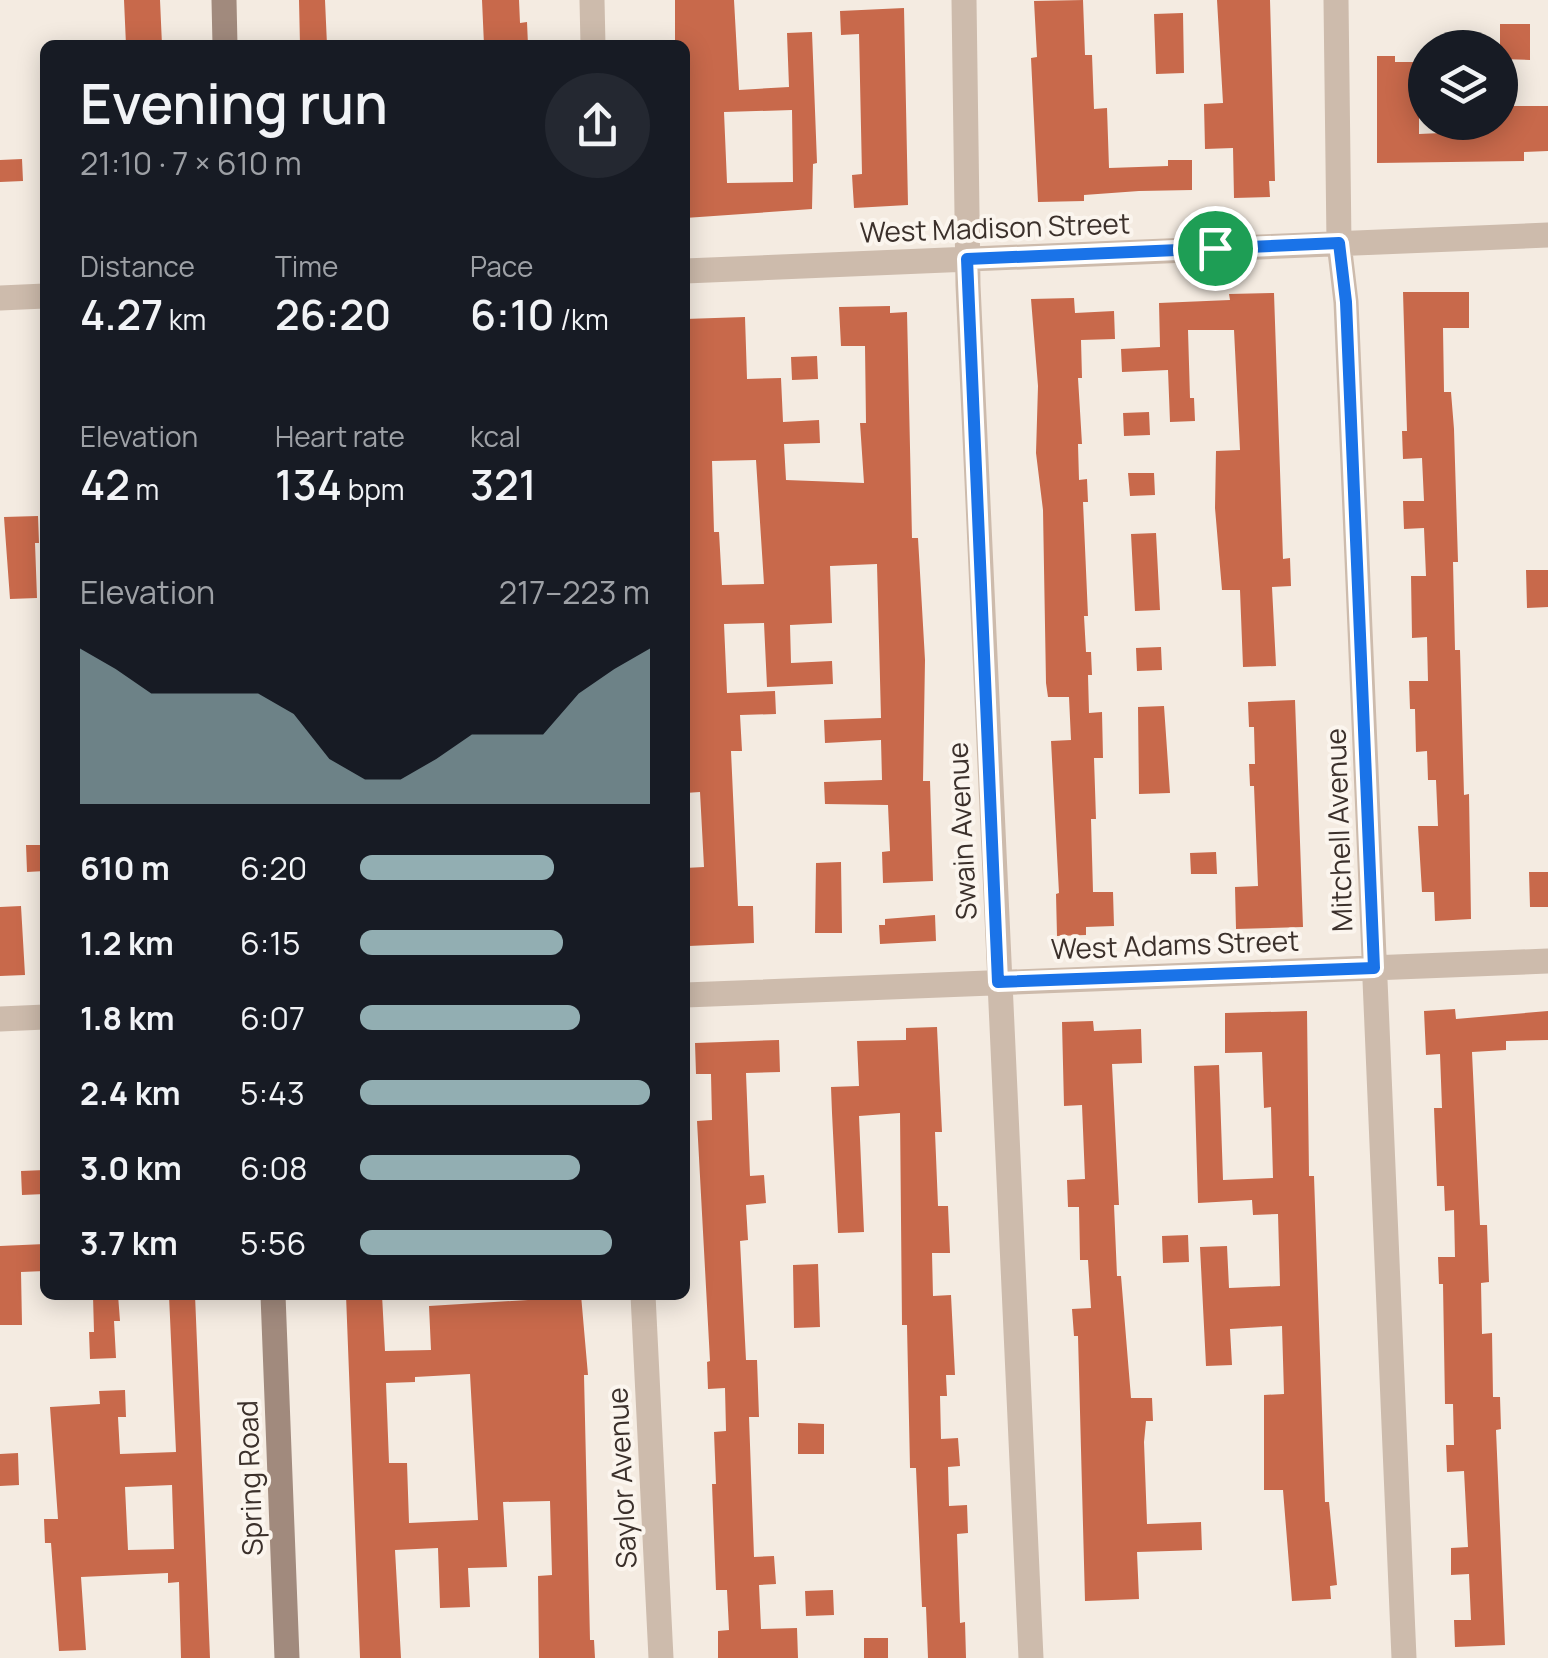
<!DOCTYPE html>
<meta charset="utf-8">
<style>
:root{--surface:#171b24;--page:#242831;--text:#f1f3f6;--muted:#9ea1a6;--accent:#92aeb2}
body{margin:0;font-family:Manrope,sans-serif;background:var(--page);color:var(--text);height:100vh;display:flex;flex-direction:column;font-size:38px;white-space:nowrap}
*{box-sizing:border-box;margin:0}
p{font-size:32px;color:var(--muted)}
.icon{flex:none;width:55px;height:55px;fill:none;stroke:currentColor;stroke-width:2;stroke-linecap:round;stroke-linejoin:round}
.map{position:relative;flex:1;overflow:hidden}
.panel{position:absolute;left:40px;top:40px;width:650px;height:1260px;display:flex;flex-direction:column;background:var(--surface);border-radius:15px;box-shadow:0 5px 25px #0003}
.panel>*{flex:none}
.tools{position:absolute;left:1408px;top:30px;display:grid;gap:20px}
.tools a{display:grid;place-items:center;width:110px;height:110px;border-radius:50%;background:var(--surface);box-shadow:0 5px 25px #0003;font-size:50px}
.pin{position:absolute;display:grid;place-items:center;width:85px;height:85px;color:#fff;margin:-42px;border:5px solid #fff;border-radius:50%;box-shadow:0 2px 10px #0007}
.round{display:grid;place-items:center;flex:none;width:105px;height:105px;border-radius:52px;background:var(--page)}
.headline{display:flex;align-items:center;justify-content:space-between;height:170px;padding:0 40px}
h1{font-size:55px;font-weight:600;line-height:75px}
.metrics{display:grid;grid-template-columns:repeat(3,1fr);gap:15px;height:170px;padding:10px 40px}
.metrics div{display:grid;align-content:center}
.metrics b{font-size:42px;font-weight:600}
.metrics small{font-size:28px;font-weight:400}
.metrics p{font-size:28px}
.chart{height:280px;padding:20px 40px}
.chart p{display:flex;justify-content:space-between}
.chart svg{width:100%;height:180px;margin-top:10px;fill:var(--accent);opacity:.7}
ul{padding:0 40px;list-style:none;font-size:32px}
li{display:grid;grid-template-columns:160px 120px 1fr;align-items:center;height:75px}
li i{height:25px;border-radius:12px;background:var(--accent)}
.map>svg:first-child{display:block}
.building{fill:#c8694b;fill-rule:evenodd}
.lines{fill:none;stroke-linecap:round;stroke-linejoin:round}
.street{stroke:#cdbbac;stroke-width:25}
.secondary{stroke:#a18a7d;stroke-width:25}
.route-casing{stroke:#fff;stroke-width:20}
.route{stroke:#1a73e8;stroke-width:12}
.labels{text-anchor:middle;stroke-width:8;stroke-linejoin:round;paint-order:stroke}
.street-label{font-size:28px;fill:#3b302b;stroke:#fbf5ee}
</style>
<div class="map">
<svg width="1548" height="1658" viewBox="0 0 1548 1658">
<rect width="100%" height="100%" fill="#f4ebe1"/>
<path class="building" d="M124 0H160L162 45H126Z
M299 0H325L327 45H300Z
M482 0H519L520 23 527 22 528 45H484Z
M675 0H734L739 90 789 87 787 33 812 32 817 163 813 164 812 209 685 218V45H675ZM792 110 793 182 727 183 724 112Z
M1083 0 1085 55H1092L1094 109 1107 108 1109 168 1168 166V160H1192V190L1139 191 1084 195V201L1038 202 1031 58 1037 57 1034 1Z
M1217 0H1270L1275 181H1269L1270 197 1234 198 1233 148 1205 149 1204 104 1223 103Z
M904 8 908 205 854 208 852 175 862 174 859 34 841 35 840 11Z
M1183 13 1184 73 1156 74 1154 14Z
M1500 24H1530V60L1500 59Z
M1377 56H1395V62H1419V134L1486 131V122H1500V106H1548V151L1524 152V161L1377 163Z
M22 159 23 181 0 182V160Z
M1403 292H1469V328H1443L1444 392H1451L1454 429 1458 562H1453L1455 650H1460L1464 795 1469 794 1471 919 1435 921 1434 892H1422L1418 826H1438L1436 780H1428L1427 751 1416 752 1415 709H1410L1409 681H1428L1427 637 1412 638 1411 576H1426L1424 528 1404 529 1403 501H1424L1422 458 1403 459 1402 431H1407Z
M1274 293 1283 559 1290 558 1291 586 1272 587 1276 666 1243 667 1240 590H1222L1215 508 1216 451 1240 450 1234 330H1188L1190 398H1194L1195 421 1170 422 1168 370 1122 372 1121 349 1160 347 1159 303 1230 300 1229 294Z
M1074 298 1075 313 1114 311 1115 339 1081 340 1082 378H1078L1082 444H1078L1079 480 1087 479 1088 502H1083L1088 616H1084L1086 652H1091L1092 675H1088L1089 713 1102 712 1103 758H1094L1096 819H1091L1093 892H1113L1114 926 1086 927V935L1057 936 1056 894 1059 893 1051 741 1071 740 1069 697H1048L1046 683 1043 510 1036 453 1038 386 1031 299Z
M890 306V313L907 312 912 538H918L925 660 923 781H930L933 881 883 883 882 852 890 851 888 805 825 804 824 782 882 780 881 740 825 743 824 720 881 718 877 564 830 566 832 623 790 625 791 663 832 661 833 684 767 687 764 623 724 624 727 693 775 691 776 714 740 715 742 751H731L738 906H753L754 943 689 946 685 868 704 867 700 792 685 793V766L690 765 685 682V319L745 317 747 379 781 378 783 422 819 420 820 443 784 444 786 480 864 483 860 423H866L865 346H841L839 307ZM756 460 764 584 722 585 719 532H714L712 461Z
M817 356 818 379 792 380 791 357Z
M1149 412 1150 435 1124 436 1123 413Z
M1128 473H1154L1155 495 1130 496Z
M38 516 39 543H35L37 598 10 599 4 517Z
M1156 533 1160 610 1135 611 1131 534Z
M1526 570H1548V607L1527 608Z
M1161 647 1162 670 1137 671 1136 648Z
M1295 700 1303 927 1236 929 1235 887 1258 886 1254 786H1250L1249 764H1255L1254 727H1249L1248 702Z
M1164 706 1170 793 1139 794 1138 707Z
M26 845H45V871L27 872Z
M1216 852 1217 874H1191L1190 853Z
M841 862 842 933H815L816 863Z
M1529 872H1548V907H1530Z
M21 906 25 975 0 976V907Z
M935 915 936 941 880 944 879 925H885V919Z
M1455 1009 1456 1019 1548 1011V1040L1506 1041V1050L1472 1052 1480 1225H1487L1489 1282 1481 1283 1482 1334 1492 1333 1493 1397H1500L1501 1429 1496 1430 1505 1645 1455 1647 1454 1620H1471L1469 1574 1451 1575V1548L1468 1547 1464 1471 1447 1472 1446 1445H1454L1453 1404H1445L1443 1284H1439L1438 1257H1455L1454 1210 1445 1211 1444 1186H1437L1434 1108H1442L1440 1054 1426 1055 1424 1011Z
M1307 1011 1309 1176H1314L1325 1502H1329L1337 1585 1330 1586 1331 1599 1292 1601 1283 1490H1264V1395L1284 1394 1282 1326 1230 1329 1232 1365 1206 1366 1200 1247 1227 1246 1229 1288 1280 1286 1278 1214 1253 1215 1252 1200 1198 1203 1194 1066 1219 1065 1223 1180 1273 1178 1271 1107 1264 1108 1262 1052 1225 1053V1013Z
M1093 1021 1094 1031 1141 1029 1142 1063 1112 1064 1119 1205H1114L1117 1276H1121L1131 1398H1152L1153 1421H1146L1144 1442 1147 1524 1201 1522 1202 1550 1137 1552 1139 1599 1085 1601 1078 1336H1074L1072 1309 1091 1308 1088 1260H1080L1079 1207H1068L1067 1180 1085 1179 1082 1105 1064 1106 1062 1022Z
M937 1027 942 1132H935L938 1206H948L950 1253H932L933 1296 951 1295 955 1375H946L947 1396H940L941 1439 958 1438 960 1466 948 1467 949 1506 967 1505 968 1533 957 1534 960 1623 965 1622 966 1658H928L926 1607H922L916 1468H910L907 1325H902L900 1113 859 1116 864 1232 838 1233 832 1113 831 1087 859 1086 857 1041 906 1040V1028Z
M779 1040 780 1072 746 1073 750 1176 764 1175 766 1203 746 1205 748 1240 740 1241 746 1360H757L759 1417H749L754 1557 774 1556 776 1584 759 1585 761 1629 797 1628 798 1658H718V1631L729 1630 727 1590H716L712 1484H716L714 1432 726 1431 725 1388 708 1389 707 1362 710 1361 697 1121 712 1120 711 1074H696L695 1043Z
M45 1170V1194L22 1195 21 1171Z
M1188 1235 1189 1262 1163 1263 1162 1236Z
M45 1244V1271L21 1272 22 1325H0V1246Z
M818 1264 820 1327 794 1328 793 1265Z
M118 1295 120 1321H114L116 1358 90 1359 89 1332H94L93 1296Z
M169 1295H195L210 1658H181L179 1582 168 1583V1573L81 1577 86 1650 59 1651 51 1543H45L44 1519H58L50 1407 100 1404 99 1391 125 1390 126 1417H118L120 1454 176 1452ZM172 1485 174 1549 128 1550 125 1487Z
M346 1295H382L385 1351 431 1350 429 1306 528 1300V1295H581L588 1375H584L590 1640H594L595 1658H539L538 1576 552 1575 550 1501 503 1502 507 1567 468 1568 470 1607 440 1608 438 1548 395 1550 401 1658H360ZM470 1374 478 1520 409 1523 407 1463H389L386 1383 415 1382V1377Z
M798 1423 824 1424V1454H798Z
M18 1453 19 1485 0 1486V1454Z
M833 1590 834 1615 806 1616 805 1591Z
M864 1638H888V1658H864Z"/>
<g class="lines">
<path class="street" d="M592 0 593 45
M964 0 968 285 1031 1658
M1336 0 1339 243 1346 302 1404 1658
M685 271 1548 235
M0 298 45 296
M685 995 1548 961
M0 1019 45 1017
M643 1295 661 1658"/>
<path class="secondary" d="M224 0 225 45
M273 1295 287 1658"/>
</g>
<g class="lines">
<g class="route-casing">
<path id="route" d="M1339 243 1346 302 1374 968 998 982 967 259Z"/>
</g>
<use href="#route" class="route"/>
</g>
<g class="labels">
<g class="street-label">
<text transform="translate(995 228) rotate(-2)" y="10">West Madison Street</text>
<text transform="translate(1339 830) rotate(-92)" y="10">Mitchell Avenue</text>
<text transform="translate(962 831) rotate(-93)" y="10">Swain Avenue</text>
<text transform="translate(1175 945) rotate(-2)" y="10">West Adams Street</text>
<text transform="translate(250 1478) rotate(-92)" y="10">Spring Road</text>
<text transform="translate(622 1478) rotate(-93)" y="10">Saylor Avenue</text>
</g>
</g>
</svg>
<div class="tools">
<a><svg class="icon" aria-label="layers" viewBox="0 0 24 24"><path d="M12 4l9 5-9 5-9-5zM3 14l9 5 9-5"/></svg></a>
</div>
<div class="pin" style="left:1215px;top:248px;background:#1e9e55"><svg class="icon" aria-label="arrive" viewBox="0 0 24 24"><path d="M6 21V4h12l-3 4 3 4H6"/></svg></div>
<section class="panel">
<div class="headline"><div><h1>Evening run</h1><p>21:10 · 7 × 610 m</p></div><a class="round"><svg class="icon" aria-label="share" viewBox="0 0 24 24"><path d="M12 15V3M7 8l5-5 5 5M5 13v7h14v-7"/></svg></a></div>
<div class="metrics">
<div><p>Distance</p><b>4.27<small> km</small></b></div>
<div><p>Time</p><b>26:20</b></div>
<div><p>Pace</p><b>6:10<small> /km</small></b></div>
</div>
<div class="metrics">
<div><p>Elevation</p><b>42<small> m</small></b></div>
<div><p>Heart rate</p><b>134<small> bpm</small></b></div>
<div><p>kcal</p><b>321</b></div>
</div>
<div class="chart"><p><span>Elevation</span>217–223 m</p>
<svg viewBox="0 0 160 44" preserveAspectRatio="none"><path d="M0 44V6L10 11L20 17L30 17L40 17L50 17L60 22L70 33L80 38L90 38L100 33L110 27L120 27L130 27L140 17L150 11L160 6V44z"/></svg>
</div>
<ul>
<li><b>610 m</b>6:20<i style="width:67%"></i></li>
<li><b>1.2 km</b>6:15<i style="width:70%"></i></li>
<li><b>1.8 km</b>6:07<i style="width:76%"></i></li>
<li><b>2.4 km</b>5:43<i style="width:100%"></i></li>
<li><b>3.0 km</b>6:08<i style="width:76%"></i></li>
<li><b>3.7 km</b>5:56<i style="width:87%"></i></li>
</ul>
</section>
</div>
